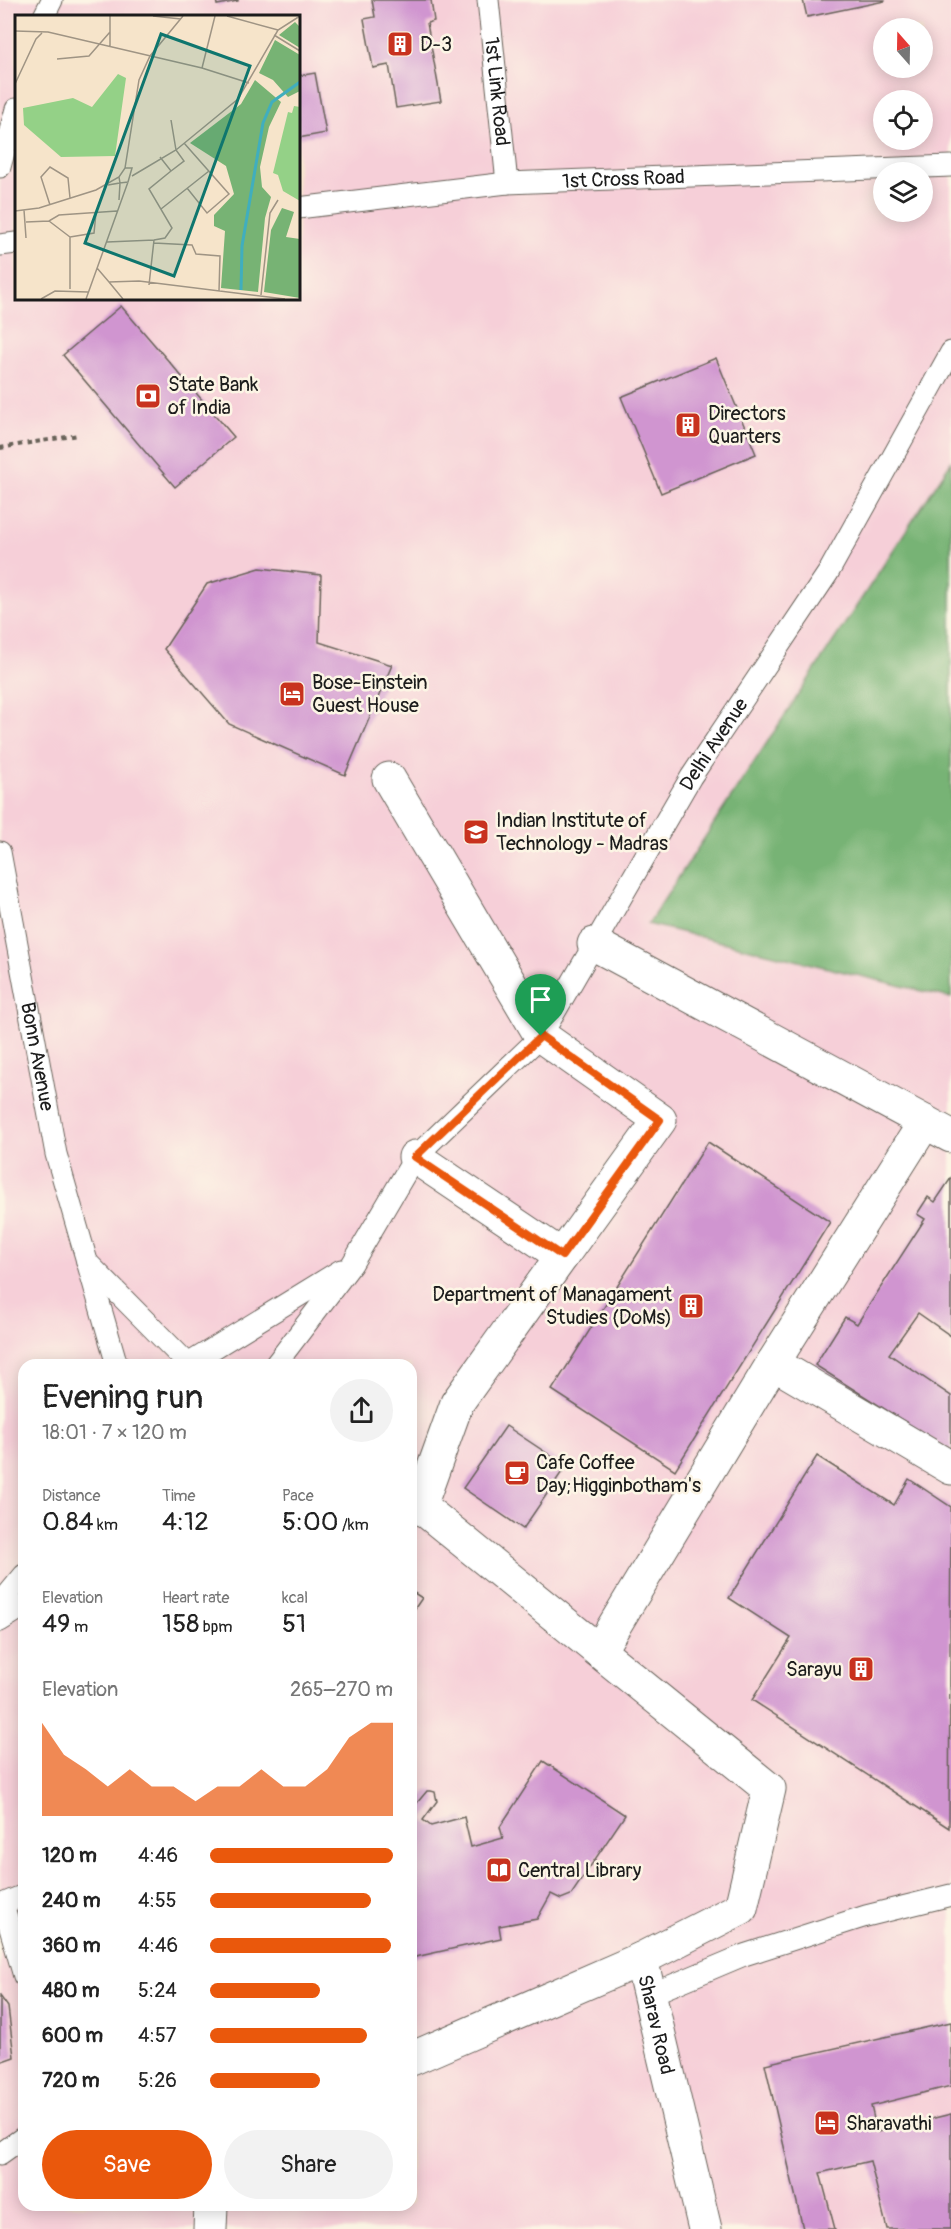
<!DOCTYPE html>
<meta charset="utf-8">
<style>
:root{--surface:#fff;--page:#f2f2f2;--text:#222;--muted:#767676;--accent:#ea580c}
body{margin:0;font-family:Pangolin,sans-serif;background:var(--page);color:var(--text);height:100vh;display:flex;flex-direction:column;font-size:22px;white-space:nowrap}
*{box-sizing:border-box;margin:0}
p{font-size:20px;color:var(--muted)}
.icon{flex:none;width:33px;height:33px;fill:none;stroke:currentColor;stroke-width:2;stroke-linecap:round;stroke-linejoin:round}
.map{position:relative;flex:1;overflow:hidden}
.panel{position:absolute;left:18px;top:1359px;width:399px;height:852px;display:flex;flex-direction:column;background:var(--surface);border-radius:18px;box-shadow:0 3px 15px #0003}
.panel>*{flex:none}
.needle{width:39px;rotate:340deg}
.buttons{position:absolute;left:873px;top:18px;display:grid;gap:12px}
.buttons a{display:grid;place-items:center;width:60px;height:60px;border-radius:50%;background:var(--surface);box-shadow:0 3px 15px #0003;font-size:30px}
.pin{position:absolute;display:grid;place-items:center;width:51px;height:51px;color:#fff;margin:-62px -26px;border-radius:50% 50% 50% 0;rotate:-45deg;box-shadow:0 0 6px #0007}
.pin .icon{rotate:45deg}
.round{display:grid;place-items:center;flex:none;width:63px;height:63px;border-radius:32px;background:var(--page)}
.head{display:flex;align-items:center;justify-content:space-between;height:102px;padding:0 24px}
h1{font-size:33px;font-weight:600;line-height:45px}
.stats{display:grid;grid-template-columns:repeat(3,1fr);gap:9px;height:102px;padding:6px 24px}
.stats div{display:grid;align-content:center}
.stats b{font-size:26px;font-weight:600}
.stats small{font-size:16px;font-weight:400}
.stats p{font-size:16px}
.chart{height:168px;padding:12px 24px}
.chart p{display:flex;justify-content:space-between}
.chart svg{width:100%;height:108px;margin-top:6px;fill:var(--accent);opacity:.7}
.action{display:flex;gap:12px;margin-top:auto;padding:12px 24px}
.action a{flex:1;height:69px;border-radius:36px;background:var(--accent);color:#fff;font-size:24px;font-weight:600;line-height:69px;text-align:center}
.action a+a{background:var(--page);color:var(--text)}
ul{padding:0 24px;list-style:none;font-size:20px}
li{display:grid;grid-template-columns:96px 72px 1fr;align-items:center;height:45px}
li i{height:15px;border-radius:8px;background:var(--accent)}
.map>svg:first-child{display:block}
.built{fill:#f6cfd8;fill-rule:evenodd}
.forest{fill:#77b374;stroke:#4a6848;stroke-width:1.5}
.building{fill:#d095d0}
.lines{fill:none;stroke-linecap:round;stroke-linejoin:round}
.service-casing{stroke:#686259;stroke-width:23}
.minor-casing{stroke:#686259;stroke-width:35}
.path{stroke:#686259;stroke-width:4;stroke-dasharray:4.5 4.5;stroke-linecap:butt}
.service{stroke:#fff;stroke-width:21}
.minor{stroke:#fff;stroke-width:33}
.route-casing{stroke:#fff;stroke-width:12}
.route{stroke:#ea580c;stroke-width:8}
.labels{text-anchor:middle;stroke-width:5;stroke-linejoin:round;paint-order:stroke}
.poi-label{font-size:20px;fill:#1c1c1c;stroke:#fcf5e5;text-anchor:start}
.street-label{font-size:20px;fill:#1c1c1c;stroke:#fcf5e5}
.inset-river{fill:none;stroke:#40aebe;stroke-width:3}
.inset-road{fill:none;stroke:#9f9484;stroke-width:1.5}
.view{fill:#0f766e;fill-opacity:0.15;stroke:#0f766e;stroke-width:3}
.inset-edge{fill:none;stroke:#1c1c1c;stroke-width:3}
</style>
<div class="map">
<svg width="951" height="2229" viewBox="0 0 951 2229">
<rect width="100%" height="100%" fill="#fcf5e5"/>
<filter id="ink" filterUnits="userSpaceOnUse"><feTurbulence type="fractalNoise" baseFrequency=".0167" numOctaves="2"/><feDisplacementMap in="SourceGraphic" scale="12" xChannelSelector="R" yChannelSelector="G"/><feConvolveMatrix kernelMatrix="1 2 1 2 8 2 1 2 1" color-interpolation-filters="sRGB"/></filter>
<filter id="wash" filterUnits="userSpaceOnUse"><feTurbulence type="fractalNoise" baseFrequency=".008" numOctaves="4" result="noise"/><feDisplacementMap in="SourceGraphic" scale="24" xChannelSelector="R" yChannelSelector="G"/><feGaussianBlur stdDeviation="1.35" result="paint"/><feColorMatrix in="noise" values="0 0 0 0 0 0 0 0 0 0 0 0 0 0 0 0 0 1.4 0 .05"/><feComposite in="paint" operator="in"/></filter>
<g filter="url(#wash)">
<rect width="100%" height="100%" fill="#f6e4ca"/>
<path class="built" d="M0 0H951V2229H0ZM16 16H298V298H16ZM884 28H922V68H884ZM884 100H922V140H884ZM884 172H922V212H884ZM24 1365H411V2205H24Z"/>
<path class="forest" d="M951 462V998L648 924Z"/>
<g id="blocks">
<path class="building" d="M216 0H238V1L217 5Z
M372 0H431L434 21 427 23 441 101 396 108 389 65 373 68 364 19 375 17Z
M803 0H885V1L807 17Z
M315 73 326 133 298 138V76Z
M121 306 234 437 175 487 63 355Z
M716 358 756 454 661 493 621 397Z
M260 568 321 575 319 642 392 665 345 775 229 724 164 649 207 584Z
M708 1142 830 1222 675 1470 552 1390Z
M951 1178V1336L918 1313 889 1354 951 1396V1451L815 1365 845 1317 857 1324 925 1219 917 1214 928 1197 935 1202Z
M506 1426 566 1466 523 1529 463 1488Z
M817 1456 894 1505 909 1479 951 1507 949 1828 752 1700 791 1638 729 1598Z
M411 1591 422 1598 411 1614Z
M543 1761 625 1815 571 1895 561 1899 551 1894 537 1919 499 1926 501 1938 411 1958V1810L427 1791H431L435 1792 437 1801 423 1820 431 1826 464 1817 471 1847 503 1838 500 1827Z
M0 1996 8 2007 14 2057 0 2062Z
M951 2022V2086L871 2106 877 2132 951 2114V2229H887L870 2161 820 2173 835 2229H803L765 2064Z"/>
</g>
</g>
<g filter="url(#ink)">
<use href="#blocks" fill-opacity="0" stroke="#686259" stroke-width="1.5"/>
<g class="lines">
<g class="service-casing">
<g id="service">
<path id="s1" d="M488 0 507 183"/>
<path d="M44 16 52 0"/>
<path d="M0 167 16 109"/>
<path id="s2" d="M298 208 507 183 951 166"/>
<path d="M0 245 16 243"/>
<path id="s3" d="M0 852 56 1154 117 1365"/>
<path d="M87 1262 188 1364 341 1270"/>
<path id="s4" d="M275 1365 352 1264 415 1157 541 1036 691 777 828 573 951 352"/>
<path d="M0 1604 24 1575"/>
<path d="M0 1621 24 1606"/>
<path d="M3 1904 24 1976"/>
<path d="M0 1905 24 1895"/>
<path d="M649 1995 744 1955 866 1916 951 1895"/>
<path d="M0 2154 24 2137"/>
</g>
</g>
<g class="minor-casing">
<g id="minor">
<path d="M389 779 541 1036 660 1120 562 1256 415 1157"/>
<path d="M594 944 951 1136"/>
<path d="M562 1256 457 1403 420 1506 769 1789 741 1908 641 1959"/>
<path d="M773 1363 951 1468"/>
<path d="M599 1651 773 1363 925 1122"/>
<path id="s5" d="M411 2059 641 1959 705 2229"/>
<path d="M210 2229 211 2205"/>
</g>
</g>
<path class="path" d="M0 448 78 435"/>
<use href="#service" class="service"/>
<use href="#minor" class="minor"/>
</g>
</g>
<g class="lines" filter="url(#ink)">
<g class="route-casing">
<path id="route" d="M541 1036 660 1120 562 1256 415 1157Z"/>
</g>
<use href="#route" class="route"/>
</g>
<defs>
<g id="building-square" transform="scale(1.35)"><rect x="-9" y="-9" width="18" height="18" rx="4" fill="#c8321e" stroke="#fcf5e5"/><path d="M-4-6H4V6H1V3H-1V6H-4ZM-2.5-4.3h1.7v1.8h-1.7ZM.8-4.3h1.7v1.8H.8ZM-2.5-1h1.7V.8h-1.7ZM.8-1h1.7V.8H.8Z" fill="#fff"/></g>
<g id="bank-square" transform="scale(1.35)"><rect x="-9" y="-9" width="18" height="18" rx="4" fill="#c8321e" stroke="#fcf5e5"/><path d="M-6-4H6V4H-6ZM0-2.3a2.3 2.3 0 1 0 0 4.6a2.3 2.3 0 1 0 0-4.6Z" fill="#fff"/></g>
<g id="hotel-square" transform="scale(1.35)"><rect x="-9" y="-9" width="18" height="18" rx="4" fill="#c8321e" stroke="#fcf5e5"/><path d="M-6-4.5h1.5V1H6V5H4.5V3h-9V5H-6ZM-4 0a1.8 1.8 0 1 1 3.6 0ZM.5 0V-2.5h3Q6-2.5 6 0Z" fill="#fff"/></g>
<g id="university-square" transform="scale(1.35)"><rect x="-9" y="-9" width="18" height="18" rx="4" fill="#c8321e" stroke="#fcf5e5"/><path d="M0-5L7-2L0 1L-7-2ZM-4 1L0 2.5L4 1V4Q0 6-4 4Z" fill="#fff"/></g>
<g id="cafe-square" transform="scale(1.35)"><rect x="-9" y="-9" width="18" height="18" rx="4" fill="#c8321e" stroke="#fcf5e5"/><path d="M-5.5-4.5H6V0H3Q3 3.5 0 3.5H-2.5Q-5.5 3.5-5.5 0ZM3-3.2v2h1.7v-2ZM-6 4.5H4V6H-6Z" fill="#fff"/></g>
<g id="library-square" transform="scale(1.35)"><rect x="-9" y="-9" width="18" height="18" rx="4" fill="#c8321e" stroke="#fcf5e5"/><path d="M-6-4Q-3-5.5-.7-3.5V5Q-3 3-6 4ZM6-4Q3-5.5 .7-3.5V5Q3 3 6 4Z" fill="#fff"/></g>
</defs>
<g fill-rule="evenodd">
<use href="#building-square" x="400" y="44"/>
<use href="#bank-square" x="148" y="396"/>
<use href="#building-square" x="688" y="425"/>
<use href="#hotel-square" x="292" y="694"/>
<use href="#university-square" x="476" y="832"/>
<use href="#building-square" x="691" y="1306"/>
<use href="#cafe-square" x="517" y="1473"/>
<use href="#building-square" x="861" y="1669"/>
<use href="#library-square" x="499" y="1870"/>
<use href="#hotel-square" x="827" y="2123"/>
</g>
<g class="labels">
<g class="poi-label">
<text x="420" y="51">D-3</text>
<text x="168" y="391">State Bank<tspan x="168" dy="23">of India</tspan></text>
<text x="708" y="420">Directors<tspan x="708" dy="23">Quarters</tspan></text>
<text x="312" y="689">Bose-Einstein<tspan x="312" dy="23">Guest House</tspan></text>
<text x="496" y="827">Indian Institute of<tspan x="496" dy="23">Technology - Madras</tspan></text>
<text x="672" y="1301" text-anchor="end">Department of Managament<tspan x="672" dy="23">Studies (DoMs)</tspan></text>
<text x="536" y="1469">Cafe Coffee<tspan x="536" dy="23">Day;Higginbotham's</tspan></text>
<text x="842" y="1676" text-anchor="end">Sarayu</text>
<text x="518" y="1877">Central Library</text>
<text x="846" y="2130">Sharavathi</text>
</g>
<g class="street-label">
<text dy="7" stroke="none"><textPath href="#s1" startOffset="92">1st Link Road</textPath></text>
<text dy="7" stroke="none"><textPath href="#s2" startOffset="327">1st Cross Road</textPath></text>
<text dy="7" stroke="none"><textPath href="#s4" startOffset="765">Delhi Avenue</textPath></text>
<text dy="7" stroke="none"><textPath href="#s3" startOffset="208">Bonn Avenue</textPath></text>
<text dy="7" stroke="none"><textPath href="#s5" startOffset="318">Sharav Road</textPath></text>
</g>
</g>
<g transform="translate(15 15)">
<rect width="285" height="285" fill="#f6e4ca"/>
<path d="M103 59 111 63 100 141 46 142 9 110 8 93 58 83 77 92ZM279 91 285 92V186L268 176 263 160 258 158 273 97 277 98Z" fill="#94d187"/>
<path d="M280 7 285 12V33L264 20ZM260 25 285 40V76L273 82 258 65 244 58ZM240 65 266 87 254 112 245 152 247 172 256 182 250 203 243 277 206 273 210 216 199 211V200L219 179 211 151 175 128 226 89ZM267 193 279 197 271 222 285 224V283L249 277 256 215Z" fill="#77b374"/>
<path class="inset-river" d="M226 275 227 231 248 108 257 87 285 67"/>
<path class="inset-road" d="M138 1 166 4M212 1 263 15M0 16 33 17 187 53 234 68M259 20 285 36M95 32V1M42 44 74 41 95 17M187 53 200 1M0 69 21 24 27 18M169 128 214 179 192 198 172 173M145 142 156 156 169 146 161 135 156 105M110 153 124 65 135 41 168 1M117 161 161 135 223 84 263 15 285 1M93 170 105 168 104 185M35 190 26 162 35 152 53 163 55 183M146 194 194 156M9 195 11 223M0 196 24 193 81 175 104 162 110 153H117L113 167 105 168 104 162M34 206 55 222V274M11 207 34 206 44 200 102 196M55 222 79 218 81 198M139 225 150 223 157 213 134 174 156 156M92 227 139 225 134 270M139 228 177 230 181 239 205 241 204 276M82 253 94 267 124 266 270 284M94 267 108 284M246 280 255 198 263 185M26 284 40 276 73 277M71 284 113 167"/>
<path class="view" d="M146 19 235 51 159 261 70 228Z"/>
<rect width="285" height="285" class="inset-edge"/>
</g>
</svg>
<div class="buttons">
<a><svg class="needle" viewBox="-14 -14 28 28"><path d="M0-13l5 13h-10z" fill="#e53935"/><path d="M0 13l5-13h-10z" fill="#767676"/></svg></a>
<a><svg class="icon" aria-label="locate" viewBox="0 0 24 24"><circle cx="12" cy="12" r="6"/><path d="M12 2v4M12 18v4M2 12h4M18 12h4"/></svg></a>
<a><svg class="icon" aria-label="layers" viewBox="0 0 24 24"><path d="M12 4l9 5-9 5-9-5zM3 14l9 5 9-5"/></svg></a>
</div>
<div class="pin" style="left:541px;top:1036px;background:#1e9e55"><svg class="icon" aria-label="arrive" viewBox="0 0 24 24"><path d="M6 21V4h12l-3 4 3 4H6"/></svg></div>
<section class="panel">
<div class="head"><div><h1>Evening run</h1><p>18:01 · 7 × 120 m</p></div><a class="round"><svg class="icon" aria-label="share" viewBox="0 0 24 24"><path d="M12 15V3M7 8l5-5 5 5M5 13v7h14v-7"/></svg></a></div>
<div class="stats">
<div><p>Distance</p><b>0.84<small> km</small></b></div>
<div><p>Time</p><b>4:12</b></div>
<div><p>Pace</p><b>5:00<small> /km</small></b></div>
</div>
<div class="stats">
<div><p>Elevation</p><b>49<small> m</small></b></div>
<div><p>Heart rate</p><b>158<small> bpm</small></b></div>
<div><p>kcal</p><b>51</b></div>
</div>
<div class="chart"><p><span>Elevation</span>265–270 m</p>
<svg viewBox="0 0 160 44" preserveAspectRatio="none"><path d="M0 44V6L10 19L20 25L30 32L40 25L50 32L60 32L70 38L80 32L90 32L100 25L110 32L120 32L130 25L140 12L150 6L160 6V44z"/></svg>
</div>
<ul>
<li><b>120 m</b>4:46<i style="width:100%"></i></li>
<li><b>240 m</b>4:55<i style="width:88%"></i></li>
<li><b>360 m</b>4:46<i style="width:99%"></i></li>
<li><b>480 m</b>5:24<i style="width:60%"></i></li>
<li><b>600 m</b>4:57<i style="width:86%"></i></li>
<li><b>720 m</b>5:26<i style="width:60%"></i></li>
</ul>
<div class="action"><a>Save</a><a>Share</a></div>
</section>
</div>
